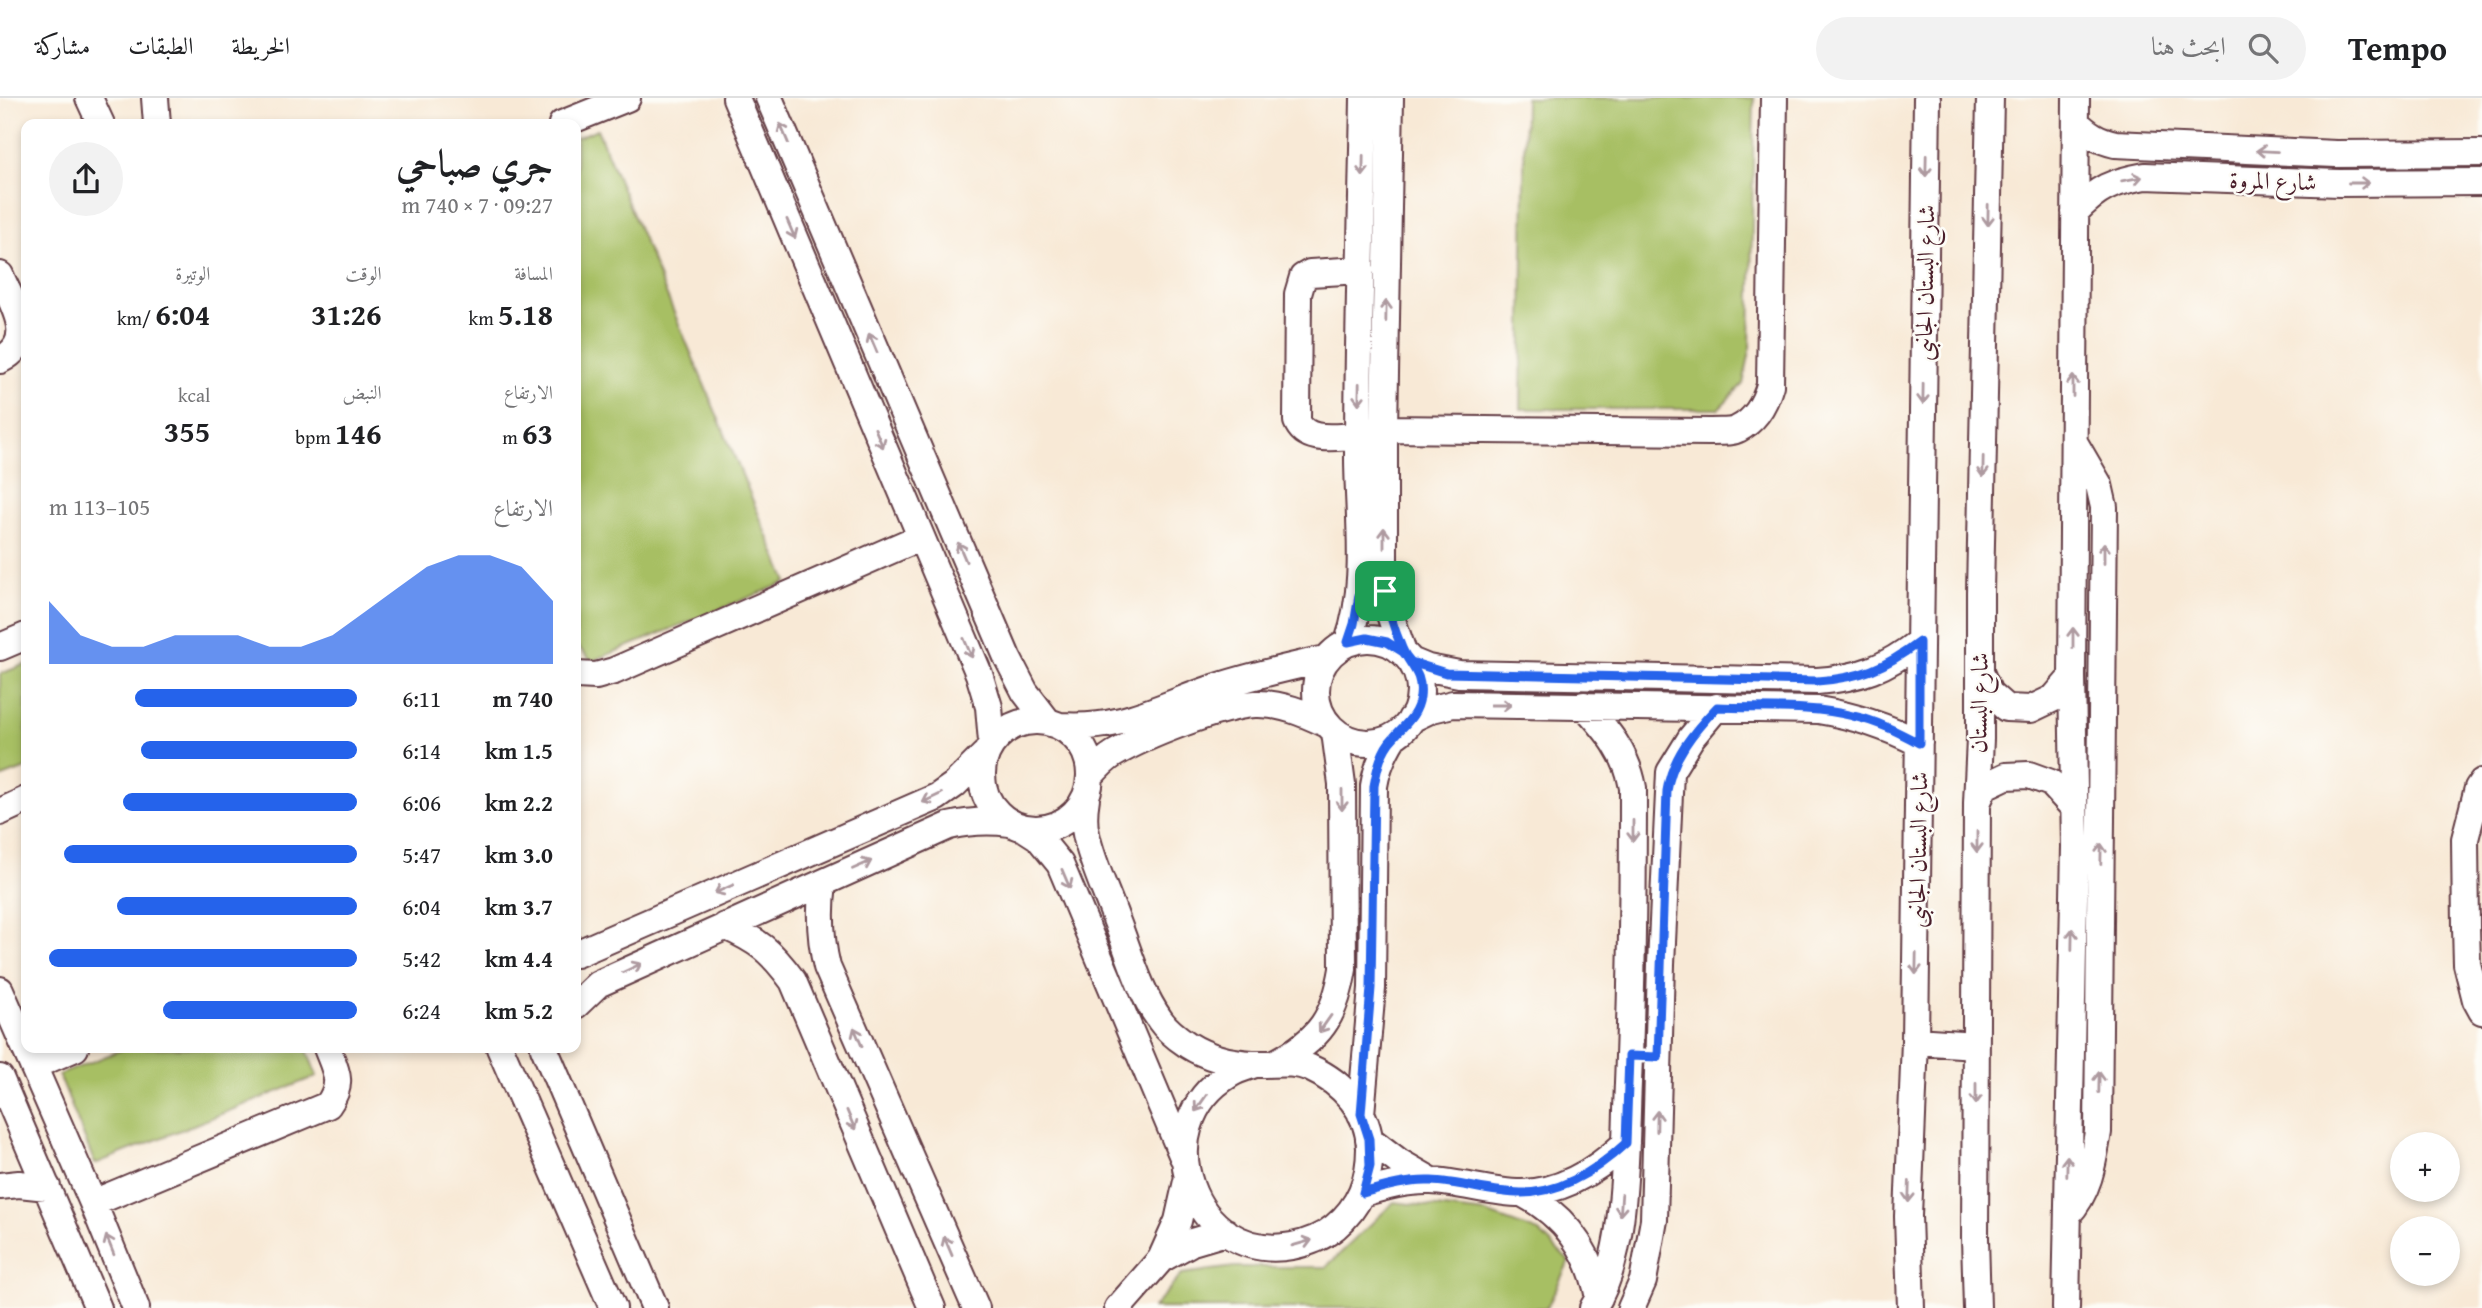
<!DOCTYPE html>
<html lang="ar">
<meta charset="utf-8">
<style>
:root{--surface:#fff;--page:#f2f2f2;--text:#202124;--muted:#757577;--line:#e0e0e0;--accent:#2563eb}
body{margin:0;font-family:"Gentium Book Plus",Amiri,serif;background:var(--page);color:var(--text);direction:rtl;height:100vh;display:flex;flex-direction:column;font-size:26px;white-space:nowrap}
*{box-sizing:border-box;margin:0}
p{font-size:23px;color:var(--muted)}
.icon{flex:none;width:38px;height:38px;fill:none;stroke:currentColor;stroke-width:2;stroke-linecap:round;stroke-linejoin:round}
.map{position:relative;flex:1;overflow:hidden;direction:ltr}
.panel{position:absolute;left:21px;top:21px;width:560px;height:934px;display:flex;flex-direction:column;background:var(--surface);border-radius:14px;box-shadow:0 4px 10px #0003;direction:rtl}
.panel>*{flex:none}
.tools{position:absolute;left:2390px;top:1034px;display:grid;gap:14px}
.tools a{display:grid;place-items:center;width:70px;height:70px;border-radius:50%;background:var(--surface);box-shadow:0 4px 10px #0003;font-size:35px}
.pin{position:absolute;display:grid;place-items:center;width:60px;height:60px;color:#fff;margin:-30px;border-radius:14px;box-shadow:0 4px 10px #0006}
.round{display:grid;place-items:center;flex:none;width:74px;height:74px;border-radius:37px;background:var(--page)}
.headline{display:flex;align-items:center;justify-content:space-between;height:119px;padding:0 28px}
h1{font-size:38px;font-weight:700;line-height:52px}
.figures{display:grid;grid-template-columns:repeat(3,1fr);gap:10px;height:119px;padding:7px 28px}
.figures div{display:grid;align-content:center}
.figures b{font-size:30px;font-weight:700}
.figures small{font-size:19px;font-weight:400}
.figures p{font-size:19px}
.chart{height:196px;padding:14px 28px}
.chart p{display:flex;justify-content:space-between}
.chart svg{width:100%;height:126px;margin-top:7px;fill:var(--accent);opacity:.7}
ul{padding:0 28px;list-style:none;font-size:23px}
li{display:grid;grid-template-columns:112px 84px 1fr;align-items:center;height:52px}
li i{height:18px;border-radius:9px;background:var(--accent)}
header{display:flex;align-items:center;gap:42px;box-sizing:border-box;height:98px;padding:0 35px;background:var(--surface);border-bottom:2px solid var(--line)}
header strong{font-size:33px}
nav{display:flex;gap:38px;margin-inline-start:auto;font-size:24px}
.search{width:490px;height:63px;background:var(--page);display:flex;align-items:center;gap:18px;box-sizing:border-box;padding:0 24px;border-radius:38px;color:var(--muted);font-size:26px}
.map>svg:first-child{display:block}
.green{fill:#a7bf64;stroke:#786f48;stroke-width:2}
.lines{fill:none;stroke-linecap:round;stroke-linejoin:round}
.minor-casing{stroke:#643d45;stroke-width:30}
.minor{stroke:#fff;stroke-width:26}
.oneway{stroke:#ae9aa0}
.route-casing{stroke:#fff;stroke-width:14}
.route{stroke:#2563eb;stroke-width:9}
.labels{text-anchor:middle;stroke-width:5;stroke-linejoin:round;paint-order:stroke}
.street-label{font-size:24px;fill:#4a1f2b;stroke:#fdfcf7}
</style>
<header>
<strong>Tempo</strong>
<div class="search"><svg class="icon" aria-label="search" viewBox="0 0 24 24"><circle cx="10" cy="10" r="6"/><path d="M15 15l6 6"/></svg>ابحث هنا</div>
<nav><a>الخريطة</a><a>الطبقات</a><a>مشاركة</a></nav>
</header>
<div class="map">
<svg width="2482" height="1210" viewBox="0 0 2482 1210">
<rect width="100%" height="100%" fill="#fdfcf7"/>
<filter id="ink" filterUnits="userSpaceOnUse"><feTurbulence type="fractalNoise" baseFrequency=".0143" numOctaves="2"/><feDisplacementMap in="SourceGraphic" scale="14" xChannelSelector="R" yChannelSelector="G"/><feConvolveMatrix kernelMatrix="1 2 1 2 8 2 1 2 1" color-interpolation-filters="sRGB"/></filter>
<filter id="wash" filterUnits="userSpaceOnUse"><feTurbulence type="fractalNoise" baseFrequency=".00686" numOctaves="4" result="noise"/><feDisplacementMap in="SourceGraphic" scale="28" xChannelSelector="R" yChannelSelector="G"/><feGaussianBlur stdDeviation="1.57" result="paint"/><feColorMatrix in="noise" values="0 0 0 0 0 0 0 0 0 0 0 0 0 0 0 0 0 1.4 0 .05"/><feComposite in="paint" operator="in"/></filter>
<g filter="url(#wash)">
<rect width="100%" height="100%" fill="#f8e9d6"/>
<path class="green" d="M1525 0H1754L1750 253 1743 286 1718 311H1521Z
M597 31 787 484 592 563 576 547V40Z
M26 566V670L0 680V576Z
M126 950H306L317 978 95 1066 59 977Z
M1394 1104 1486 1115 1539 1134 1569 1163 1547 1210H1153L1182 1176 1234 1169H1326Z"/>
</g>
<g filter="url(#ink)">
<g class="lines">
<g class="minor-casing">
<path id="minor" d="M89 0 101 26
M155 0 157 26
M736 0 979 576 989 609 992 644
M769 0 1007 559 1025 594 1048 624
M1390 0 1384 331V483L1387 508 1403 554
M2076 24C2088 36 2098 42 2115 46L2336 56 2482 55
M562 26 627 0
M2075 114C2098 90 2112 84 2145 78L2339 85 2482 84
M0 177C12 206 39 243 0 262
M1384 331 1710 334C1719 333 1731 335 1738 331 1756 322 1765 305 1770 287L1774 0
M1359 338C1338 338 1306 346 1297 323L1298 196 1303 179 1310 175 1361 172
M1316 593a52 52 0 1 1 104 0a52 52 0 1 1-104 0Z
M1348 544C1369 485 1358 419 1358 358 1358 239 1362 119 1364 0
M0 549 26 538
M1411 563 1428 570 1459 576 1817 583C1860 580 1886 570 1919 544
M1980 574 1989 595 2006 610 2031 611 2054 600 2072 579
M576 577 596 578 614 573 921 439
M1584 607C1607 632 1627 655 1633 690 1633 789 1632 887 1628 985 1625 1049 1628 1157 1593 1210
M1411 621 1432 611 1453 606 1818 612C1855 618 1886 628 1919 645
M982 677a54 54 0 1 1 108 0a54 54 0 1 1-108 0Z
M1061 628C1121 632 1156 610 1211 591 1248 578 1287 570 1325 561
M1090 678C1097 670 1104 662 1114 656 1145 638 1219 608 1255 606 1281 605 1304 615 1327 626
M2482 684 2478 690 2465 741 2466 829 2467 866 2476 902 2482 913
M1086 700C1084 712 1083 724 1086 736 1092 765 1106 793 1116 821 1129 854 1139 893 1160 922 1166 931 1179 941 1188 947 1207 959 1231 965 1253 966 1273 967 1291 962 1310 970 1343 985 1369 1013 1370 1050 1370 1082 1360 1108 1335 1129 1323 1139 1308 1145 1292 1148 1192 1166 1143 1028 1230 976 1238 971 1247 969 1255 966
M1977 705 1985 688 2006 678 2029 677 2051 685 2074 710
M0 714 26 702
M1024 730 1038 739 1060 766 1183 1059
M823 785C819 815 820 840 827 869L976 1210
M725 828C759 843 771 853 793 883L932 1210
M576 856 937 699 954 687 984 657
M0 892 93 1105 136 1210
M576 907 598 886 949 728C970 723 988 722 1010 725
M1915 943 1976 947
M500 950 613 1210
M544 950 655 1210
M1277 964C1320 941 1335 919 1343 871L1342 686 1335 634
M33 968 75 950
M0 980 98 1210
M1361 1016 1372 890 1374 688C1377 669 1383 655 1394 638
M1369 1041 1399 1064 1432 1083
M0 1088 19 1086 47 1089
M1363 1095C1385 1088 1408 1082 1431 1083 1461 1084 1491 1095 1521 1095 1561 1095 1598 1071 1626 1045
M1522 1095C1565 1118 1590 1152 1599 1200
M93 1105 328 1007C344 985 336 973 327 950
M2068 1116C2089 1094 2093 1064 2098 1034L2104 409 2099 387 2074 344
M1161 1161 1192 1144 1226 1134
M1118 1210 1161 1161 1178 1123 1187 1083
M1631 1210 1643 1183 1654 1122 1661 866 1670 674 1691 640 1717 609
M1911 1210 1908 1118 1915 943 1927 0
M1977 1210 1975 1140 1977 705 1980 641V494L1990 0
M2066 1210 2075 748 2072 579 2076 0"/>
</g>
<use href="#minor" class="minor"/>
</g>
<defs><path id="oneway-shaft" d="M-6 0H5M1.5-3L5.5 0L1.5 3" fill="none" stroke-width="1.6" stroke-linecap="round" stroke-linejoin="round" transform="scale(1.75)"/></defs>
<g class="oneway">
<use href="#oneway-shaft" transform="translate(784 35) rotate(-113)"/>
<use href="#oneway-shaft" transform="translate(2267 53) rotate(-177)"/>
<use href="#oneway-shaft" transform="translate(1363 68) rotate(91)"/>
<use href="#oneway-shaft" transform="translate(1926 68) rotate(91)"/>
<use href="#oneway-shaft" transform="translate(2132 81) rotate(-10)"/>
<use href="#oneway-shaft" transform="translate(2359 85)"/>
<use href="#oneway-shaft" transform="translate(1988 117) rotate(91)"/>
<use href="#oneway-shaft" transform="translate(791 131) rotate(67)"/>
<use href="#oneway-shaft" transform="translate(1386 213) rotate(-89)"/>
<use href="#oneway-shaft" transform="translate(873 245) rotate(-113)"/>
<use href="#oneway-shaft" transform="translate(2073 288) rotate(-90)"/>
<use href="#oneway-shaft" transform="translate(1359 296) rotate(91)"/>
<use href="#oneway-shaft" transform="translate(1923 296) rotate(91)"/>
<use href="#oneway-shaft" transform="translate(879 340) rotate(67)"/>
<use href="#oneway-shaft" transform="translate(1983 369) rotate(91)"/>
<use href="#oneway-shaft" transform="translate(1384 440) rotate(-90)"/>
<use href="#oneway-shaft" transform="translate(962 454) rotate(-113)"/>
<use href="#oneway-shaft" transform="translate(2104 455) rotate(-90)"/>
<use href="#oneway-shaft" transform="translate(2073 540) rotate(-90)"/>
<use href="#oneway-shaft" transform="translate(968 550) rotate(67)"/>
<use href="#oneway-shaft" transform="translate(1501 607)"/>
<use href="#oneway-shaft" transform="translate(932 700) rotate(154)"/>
<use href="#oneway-shaft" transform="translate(1342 702) rotate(90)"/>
<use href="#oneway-shaft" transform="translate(1633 733) rotate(90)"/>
<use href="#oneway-shaft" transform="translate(1977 744) rotate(90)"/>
<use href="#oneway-shaft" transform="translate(2101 756) rotate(-89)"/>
<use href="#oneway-shaft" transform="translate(862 767) rotate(-24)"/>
<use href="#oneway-shaft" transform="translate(1066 781) rotate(67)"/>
<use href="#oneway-shaft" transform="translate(724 791) rotate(156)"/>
<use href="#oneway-shaft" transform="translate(2072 841) rotate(-89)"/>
<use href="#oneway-shaft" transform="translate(1916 866) rotate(91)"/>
<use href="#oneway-shaft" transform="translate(632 870) rotate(-25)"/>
<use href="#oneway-shaft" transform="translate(1325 926) rotate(125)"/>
<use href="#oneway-shaft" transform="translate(858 939) rotate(-113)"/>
<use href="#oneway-shaft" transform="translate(2099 984) rotate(-89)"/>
<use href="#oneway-shaft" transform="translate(1976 996) rotate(90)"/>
<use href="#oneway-shaft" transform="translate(1201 1005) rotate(125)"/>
<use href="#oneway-shaft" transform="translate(851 1022) rotate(67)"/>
<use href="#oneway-shaft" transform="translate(1657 1023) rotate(-89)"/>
<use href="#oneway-shaft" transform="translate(2067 1068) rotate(-89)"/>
<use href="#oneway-shaft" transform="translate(1909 1094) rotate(92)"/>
<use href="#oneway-shaft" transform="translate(1621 1107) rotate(94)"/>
<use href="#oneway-shaft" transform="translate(1302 1145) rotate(-16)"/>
<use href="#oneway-shaft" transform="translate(110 1147) rotate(-112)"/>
<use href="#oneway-shaft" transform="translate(948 1148) rotate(-113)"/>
</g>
</g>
<g class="lines" filter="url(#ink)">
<g class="route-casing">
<path id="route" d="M1385 493C1388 513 1394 531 1402 550 1410 569 1423 574 1420 599 1417 618 1405 626 1394 639 1381 652 1377 671 1374 688L1371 890 1361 1016 1369 1041 1370 1068 1363 1095C1385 1088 1408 1082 1431 1083 1461 1084 1491 1095 1521 1095 1561 1095 1598 1071 1626 1045L1629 958 1658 959 1667 693C1672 659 1694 633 1717 609 1762 611 1810 607 1853 618 1877 623 1898 634 1919 645V544C1885 570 1860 580 1817 583L1446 575 1411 564 1403 554 1387 544 1367 540 1348 544 1354 526 1360 492 1385 493"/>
</g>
<use href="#route" class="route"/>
</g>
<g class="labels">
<g class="street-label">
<text transform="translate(2273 83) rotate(2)" y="8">شارع المروة</text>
<text transform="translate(1925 185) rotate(-89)" y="8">شارع البستان الجانبى</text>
<text transform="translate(1979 605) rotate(-89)" y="8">شارع البستان</text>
<text transform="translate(1918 752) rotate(-89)" y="8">شارع البستان الجانبى</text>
</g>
</g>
</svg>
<div class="tools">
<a>+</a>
<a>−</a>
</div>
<div class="pin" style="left:1385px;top:493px;background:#1e9e55"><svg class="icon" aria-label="arrive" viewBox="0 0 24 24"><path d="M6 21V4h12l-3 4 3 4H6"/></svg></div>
<section class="panel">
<div class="headline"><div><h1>جري صباحي</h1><p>09:27 · 7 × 740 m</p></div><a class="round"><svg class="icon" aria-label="share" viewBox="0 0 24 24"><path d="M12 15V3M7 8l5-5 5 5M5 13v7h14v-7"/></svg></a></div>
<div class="figures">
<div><p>المسافة</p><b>5.18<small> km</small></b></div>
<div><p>الوقت</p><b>31:26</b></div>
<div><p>الوتيرة</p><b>6:04<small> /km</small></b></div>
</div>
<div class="figures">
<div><p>الارتفاع</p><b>63<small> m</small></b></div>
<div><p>النبض</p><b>146<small> bpm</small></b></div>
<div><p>kcal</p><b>355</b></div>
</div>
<div class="chart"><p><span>الارتفاع</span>105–113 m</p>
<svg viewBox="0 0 160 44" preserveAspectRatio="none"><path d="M0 44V22L10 34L20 38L30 38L40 34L50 34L60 34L70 38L80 38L90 34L100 26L110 18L120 10L130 6L140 6L150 10L160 22V44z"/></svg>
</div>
<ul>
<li><b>740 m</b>6:11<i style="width:72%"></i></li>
<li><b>1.5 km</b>6:14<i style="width:70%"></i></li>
<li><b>2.2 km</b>6:06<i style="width:76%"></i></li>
<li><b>3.0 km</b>5:47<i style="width:95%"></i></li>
<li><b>3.7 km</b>6:04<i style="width:78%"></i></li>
<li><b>4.4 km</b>5:42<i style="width:100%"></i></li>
<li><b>5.2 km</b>6:24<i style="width:63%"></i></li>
</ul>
</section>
</div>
